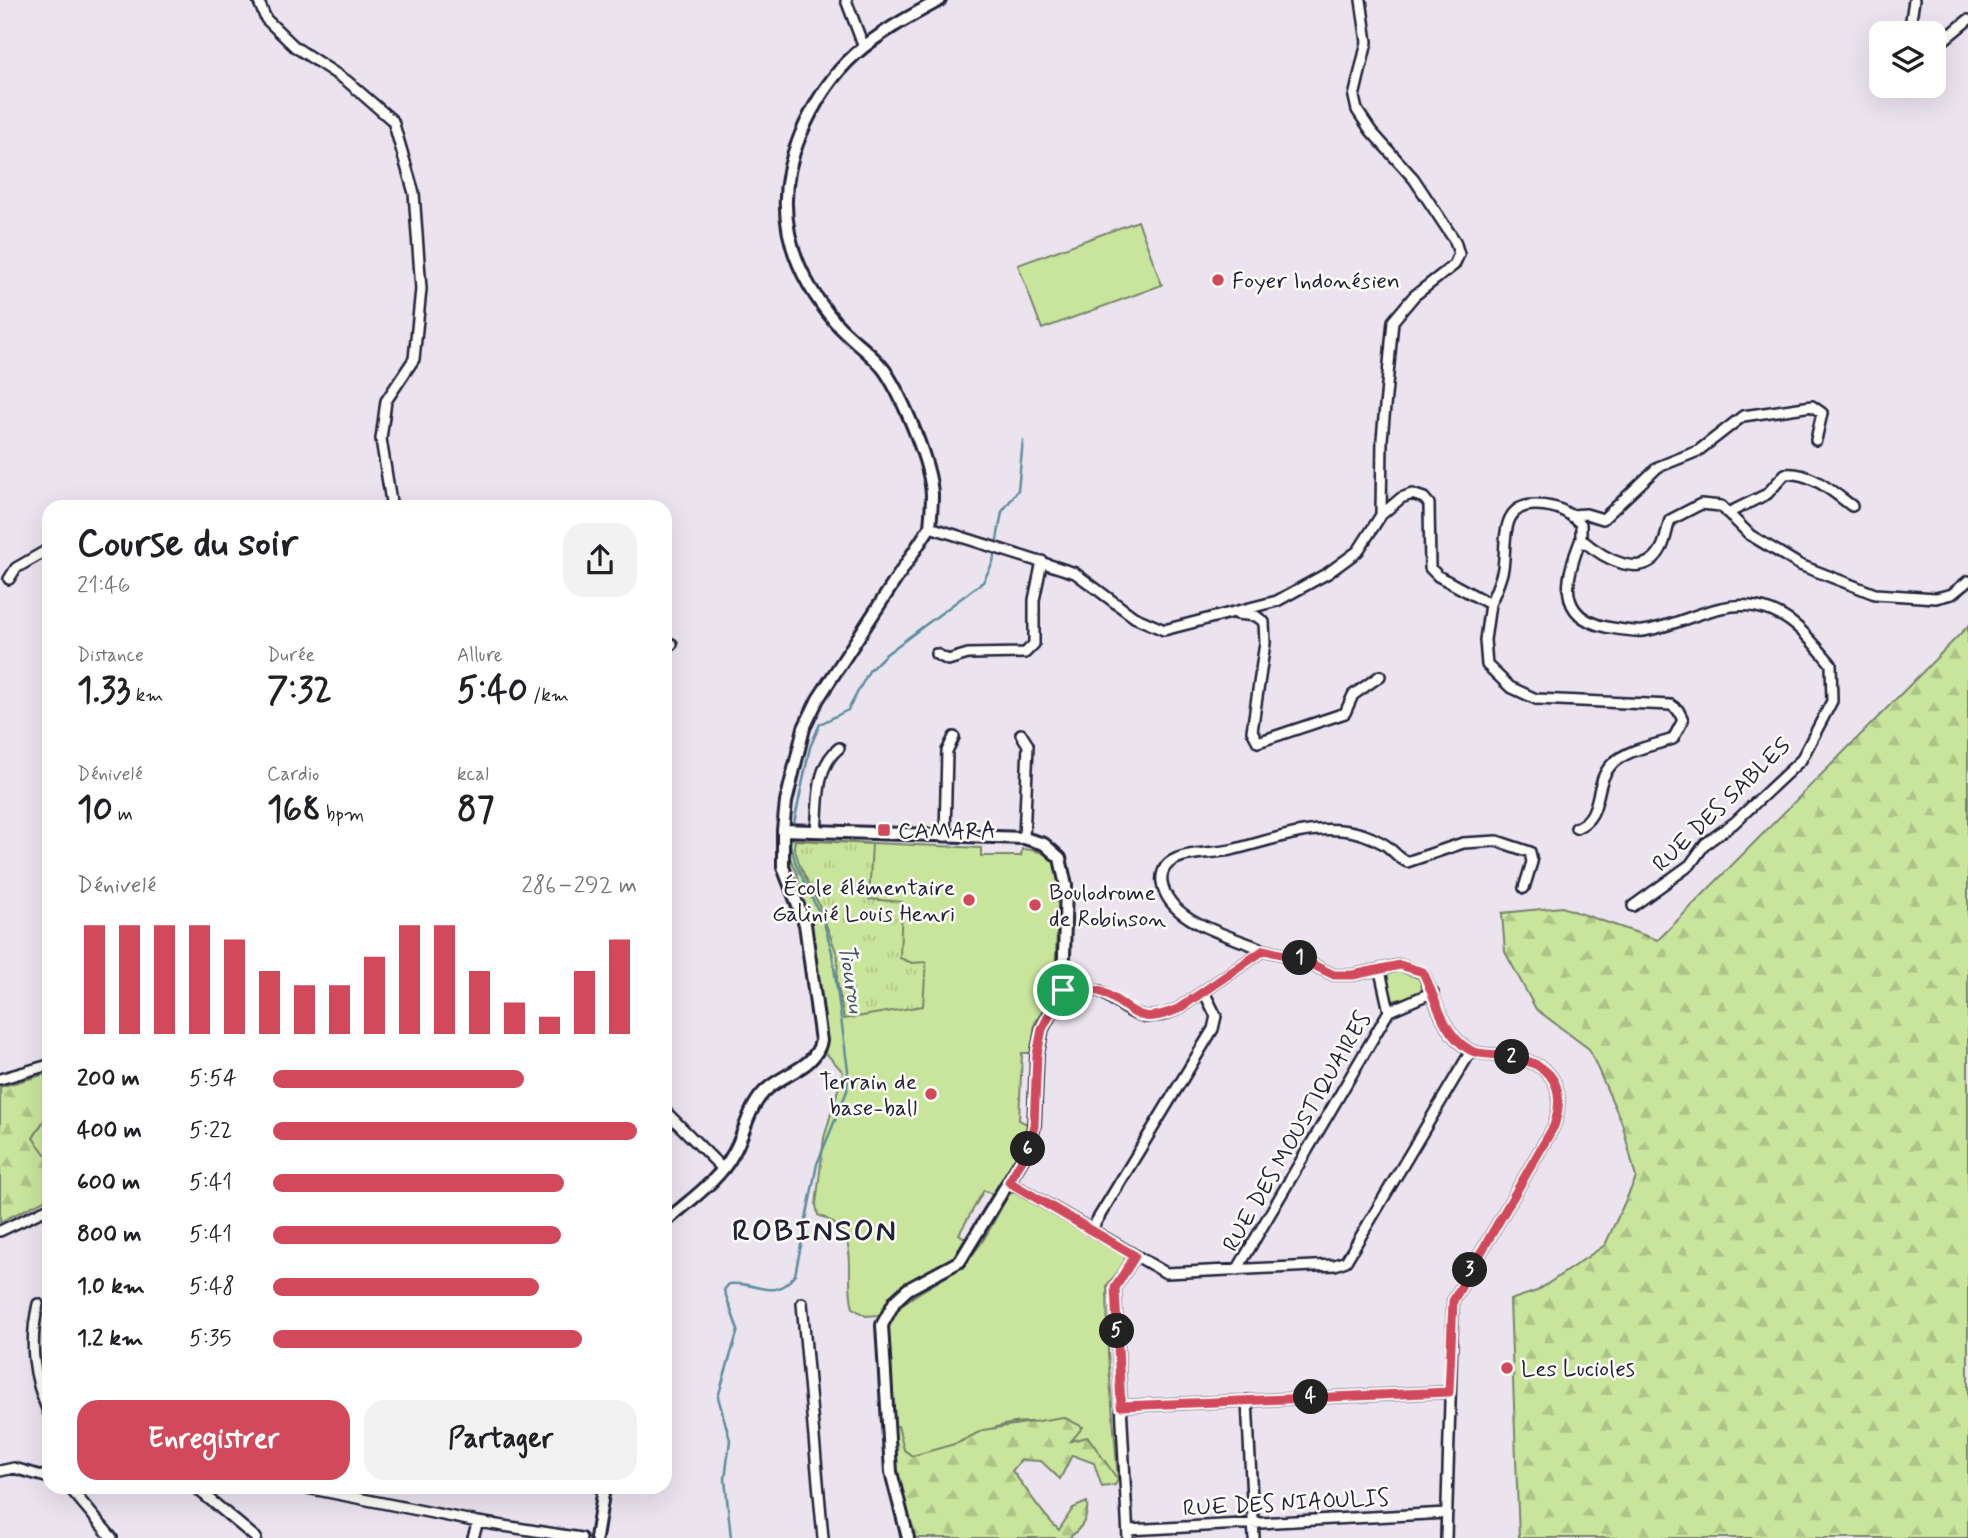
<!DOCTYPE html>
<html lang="fr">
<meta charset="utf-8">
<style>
:root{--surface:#fff;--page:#f2f2f2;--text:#202124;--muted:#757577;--accent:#d1495b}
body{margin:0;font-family:Mynerve,sans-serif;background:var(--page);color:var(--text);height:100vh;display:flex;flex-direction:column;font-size:26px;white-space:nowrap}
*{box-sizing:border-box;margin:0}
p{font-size:23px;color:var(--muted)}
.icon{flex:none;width:38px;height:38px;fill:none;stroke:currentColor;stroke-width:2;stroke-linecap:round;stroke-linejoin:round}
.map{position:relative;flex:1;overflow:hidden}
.side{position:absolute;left:42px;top:500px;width:630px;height:994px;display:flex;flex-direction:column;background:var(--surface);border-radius:21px;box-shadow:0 7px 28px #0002}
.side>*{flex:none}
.controls{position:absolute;left:1869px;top:21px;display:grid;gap:14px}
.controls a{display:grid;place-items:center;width:77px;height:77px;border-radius:14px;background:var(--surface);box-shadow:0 7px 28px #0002;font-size:35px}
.pin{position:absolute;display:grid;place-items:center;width:60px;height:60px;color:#fff;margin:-30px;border:4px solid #fff;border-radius:50%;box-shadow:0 2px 7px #0007}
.km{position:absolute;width:35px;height:35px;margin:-18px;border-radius:50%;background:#222;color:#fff;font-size:19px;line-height:35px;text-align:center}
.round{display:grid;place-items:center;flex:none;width:74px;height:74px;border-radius:21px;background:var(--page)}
.overview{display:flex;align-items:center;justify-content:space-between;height:119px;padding:0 35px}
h1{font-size:38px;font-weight:700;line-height:52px}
.metrics{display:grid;grid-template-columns:repeat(3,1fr);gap:10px;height:119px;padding:7px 35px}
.metrics div{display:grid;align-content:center}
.metrics b{font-size:35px;font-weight:700}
.metrics small{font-size:19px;font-weight:400}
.metrics p{font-size:19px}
.chart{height:196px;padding:14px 35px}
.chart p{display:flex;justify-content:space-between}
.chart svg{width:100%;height:126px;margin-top:7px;stroke:var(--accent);stroke-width:6}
.action{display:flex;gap:14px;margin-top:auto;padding:14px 35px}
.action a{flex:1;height:80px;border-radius:21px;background:var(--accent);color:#fff;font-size:28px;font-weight:700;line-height:80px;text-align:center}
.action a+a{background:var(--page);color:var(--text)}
ul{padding:0 35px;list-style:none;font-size:23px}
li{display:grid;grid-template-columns:112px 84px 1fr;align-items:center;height:52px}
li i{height:18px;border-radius:9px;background:var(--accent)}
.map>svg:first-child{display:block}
.grass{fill:#c9e59b;stroke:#76846b;stroke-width:2}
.forest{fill:url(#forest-firs);stroke:#76846b;stroke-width:2}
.park{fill:url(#park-tufts);stroke:#76846b;stroke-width:2}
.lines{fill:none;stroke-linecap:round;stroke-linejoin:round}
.stream{stroke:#5d8d9e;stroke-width:2.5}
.minor-casing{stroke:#22223b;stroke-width:14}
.tertiary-casing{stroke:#22223b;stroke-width:16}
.minor{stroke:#fdfcf7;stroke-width:9}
.tertiary{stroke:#fdfcf7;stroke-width:10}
.route-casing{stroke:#fff;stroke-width:14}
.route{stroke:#d1495b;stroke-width:9}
.poi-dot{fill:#d1495b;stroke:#fdfcf7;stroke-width:2.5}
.labels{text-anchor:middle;stroke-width:5;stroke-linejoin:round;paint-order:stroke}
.poi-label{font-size:23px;fill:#22223b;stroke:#fdfcf7;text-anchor:start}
.street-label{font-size:23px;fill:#22223b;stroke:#fdfcf7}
.water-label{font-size:24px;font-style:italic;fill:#40576d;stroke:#fdfcf7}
.district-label{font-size:30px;font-weight:bold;letter-spacing:2px;fill:#22223b;stroke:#fdfcf7}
</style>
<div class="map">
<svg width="1968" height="1538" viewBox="0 0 1968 1538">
<defs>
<pattern id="forest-firs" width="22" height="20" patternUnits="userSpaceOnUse" patternTransform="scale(1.75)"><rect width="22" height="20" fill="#c9e59b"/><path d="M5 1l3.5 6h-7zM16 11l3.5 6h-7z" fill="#acc486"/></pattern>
<pattern id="park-tufts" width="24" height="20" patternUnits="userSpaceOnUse" patternTransform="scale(1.75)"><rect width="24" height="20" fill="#c9e59b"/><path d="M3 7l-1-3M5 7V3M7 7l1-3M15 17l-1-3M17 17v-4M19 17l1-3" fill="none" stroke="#acc486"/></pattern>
</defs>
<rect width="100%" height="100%" fill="#ebe4ef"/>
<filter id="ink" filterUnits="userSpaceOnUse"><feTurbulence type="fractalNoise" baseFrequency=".0143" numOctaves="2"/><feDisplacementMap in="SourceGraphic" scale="14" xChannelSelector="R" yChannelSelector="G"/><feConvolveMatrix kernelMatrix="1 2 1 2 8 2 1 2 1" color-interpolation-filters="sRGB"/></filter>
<g filter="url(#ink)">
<path class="grass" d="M1138 221 1162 285 1042 329 1018 265Z
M787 839 981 848V856H1021L1022 849C1042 850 1050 855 1060 872L1054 992 1035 1023 1032 1053H1022L1019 1120 1029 1125 1027 1140 995 1196 984 1190 959 1234 969 1241 954 1260 879 1315 866 1316 853 1308C843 1271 865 1233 818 1215L816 1205 824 1138 843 1072 825 1052 812 937 797 873 789 856Z
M1396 969H1406L1420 976 1422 990 1412 997 1391 1001 1386 975Z
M49 1112V1159H47L33 1138Z
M1015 1192 1122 1254 1127 1261 1107 1285 1108 1354 1118 1480 1085 1440 1070 1441 1073 1435C1061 1431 1045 1422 1032 1422 988 1420 955 1452 912 1456L904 1450 898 1427 892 1426C891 1399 881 1348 890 1323 901 1295 940 1285 961 1266 983 1248 995 1218 1009 1194Z"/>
<path class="forest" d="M1968 626V1538H1519L1510 1300 1537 1291 1605 1245 1636 1178 1622 1123 1589 1049 1536 1009 1505 952 1502 913 1562 907 1658 940Z
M49 1073V1112L33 1138 49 1159V1198L0 1222V1087Z
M1063 1417 1083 1427 1071 1441 1088 1437 1118 1480 1115 1485 1102 1487 1094 1463 1072 1455 1060 1479 1041 1461 1021 1460 1012 1471C1028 1490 1041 1514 1059 1530L1073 1508 1087 1502C1089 1519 1081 1528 1069 1538H912L897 1476 892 1426H898L904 1450 912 1456 958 1443 983 1430Z"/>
<path class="park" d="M795 840 872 844 869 899 902 902 900 958 912 963 926 962 923 1006 844 1019 837 981 838 957 818 903 800 866 794 847Z"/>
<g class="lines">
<path class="stream" d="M793 828 810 747 820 724 848 710 869 671 885 655 983 582 993 562 1002 512 1018 490 1023 441
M731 1538 725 1479 730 1440 718 1397 738 1330 724 1290 729 1284C759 1281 772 1303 795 1275L817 1164 847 1091 848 1070 832 952 824 923 796 864 790 844 792 835"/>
<g class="minor-casing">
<path id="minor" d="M258 0 266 19 295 47 347 81 393 121 414 193 421 289 414 359 386 401 381 439 392 508
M846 0 863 45
M1361 0 1367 42 1354 97 1357 110 1371 131 1414 179 1455 241 1459 254 1454 265 1414 296 1393 321 1382 439 1381 515
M1909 33 1914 0
M1934 48 1968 20
M1730 512 1767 494 1785 474C1810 471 1833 492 1852 506
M1571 515 1586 514 1603 519 1658 467 1698 451 1743 416 1812 406 1822 413 1816 440
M930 527 1075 573 1134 617 1164 630 1277 601 1328 573 1358 551 1381 515 1401 498 1412 494 1424 498 1429 504 1430 568 1438 576 1490 604C1495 593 1501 580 1503 568 1507 542 1499 503 1537 505 1556 506 1566 510 1581 524V539C1602 557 1644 584 1662 547 1666 539 1667 528 1670 520L1701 504 1721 506 1750 535 1800 565 1875 594 1936 598 1952 594 1968 581
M1581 539C1566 577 1555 616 1606 627 1617 629 1632 632 1643 631 1680 626 1719 599 1757 607 1791 613 1810 639 1831 664L1832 701 1801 760 1734 823 1705 844 1690 865 1633 906
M9 579 16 568 49 549
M1490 604 1485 640 1487 665 1510 687 1536 699 1671 705 1678 710 1683 720 1673 739C1653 746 1628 749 1612 764 1592 784 1605 816 1576 828
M1237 614 1256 616 1264 622 1265 643 1252 731 1258 742 1345 713 1353 695 1380 676
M665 642 672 644
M936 654 948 660 968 654 1025 653 1034 644V600L1042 561
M1021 734 1028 745 1024 838
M816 831C819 802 815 767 839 748
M945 836 947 751 954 737
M1264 950C1231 935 1168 923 1162 882 1161 876 1163 868 1169 863 1184 851 1212 854 1231 850 1266 842 1305 826 1341 830 1355 831 1370 836 1382 843 1392 848 1396 857 1407 862L1463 843 1497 841 1530 852 1532 862 1524 888
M1380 971 1389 1011
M1063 990 1100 991 1131 1012 1146 1017 1163 1015 1178 1009 1264 950 1301 959 1334 975H1353L1400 965 1423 973C1436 999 1443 1035 1470 1050 1478 1055 1493 1054 1502 1055 1546 1061 1569 1080 1554 1126L1453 1301 1446 1538
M665 1012V1025
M0 1079 49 1065
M665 1111 723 1169
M1009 1182 1166 1273 1335 1265 1346 1261 1471 1051
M1091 1230 1213 1029 1216 1016 1204 992
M0 1231 49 1208
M1237 1270 1389 1011 1433 992
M802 1303 823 1538
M38 1304C29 1344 33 1377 49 1414
M1247 1400 1254 1538
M1121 1406 1449 1392
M0 1471 14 1468 49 1478
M70 1488 112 1538
M196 1488 256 1538
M307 1488 478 1522 581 1538
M1128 1530 1447 1513
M473 1538 478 1522
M1128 1538 1115 1288 1135 1256"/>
</g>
<g class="tertiary-casing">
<path id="tertiary" d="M783 830 1024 838 1044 844 1060 858 1066 886 1063 990 1042 1029 1037 1055 1034 1126 1029 1148 960 1261 908 1289 895 1301 882 1325 891 1472 908 1538
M665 1222C687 1202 719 1181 733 1154 745 1134 747 1110 764 1092 782 1073 815 1069 821 1041L805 924 783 867V830L786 802 804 728 818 699 930 527C931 516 932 505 932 495 931 464 903 398 885 371 872 353 851 340 836 323 788 267 771 205 800 136 832 60 870 38 940 0
M596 1538 604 1488"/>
</g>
<use href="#minor" class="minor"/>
<use href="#tertiary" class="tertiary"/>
</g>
</g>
<g class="lines" filter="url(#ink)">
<g class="route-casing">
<path id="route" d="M1264 950 1301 959 1334 975H1353L1400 965 1423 972C1436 999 1443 1035 1470 1050 1478 1055 1492 1054 1502 1055 1546 1061 1569 1080 1554 1126L1453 1301 1449 1392 1121 1406 1115 1288 1135 1256 1009 1182 1029 1148 1034 1126 1037 1055 1042 1029 1063 990C1074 990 1092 988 1102 992 1136 1009 1135 1027 1178 1009Z"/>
</g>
<use href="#route" class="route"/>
</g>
<g class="poi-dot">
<circle cx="1218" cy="280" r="7"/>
<rect x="877" y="823" width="14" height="14" rx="3.5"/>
<circle cx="969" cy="900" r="7"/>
<circle cx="1035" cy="905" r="7"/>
<circle cx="931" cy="1094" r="7"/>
<circle cx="1507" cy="1368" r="7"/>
</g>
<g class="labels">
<g class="poi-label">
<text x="1232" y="288">Foyer Indonésien</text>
<text x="898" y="838">CAMARA</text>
<text x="955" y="895" text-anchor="end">École élémentaire<tspan x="955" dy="26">Galinié Louis Henri</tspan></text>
<text x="1049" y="900">Boulodrome<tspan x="1049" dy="26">de Robinson</tspan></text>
<text x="917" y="1089" text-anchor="end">Terrain de<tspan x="917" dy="26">base-ball</tspan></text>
<text x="1521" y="1376">Les Lucioles</text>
</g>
<g class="street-label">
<text transform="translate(1721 804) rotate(-44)" y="8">RUE DES SABLES</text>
<text transform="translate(1296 1131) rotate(-60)" y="8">RUE DES MOUSTIQUAIRES</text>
<text transform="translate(1286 1502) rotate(-3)" y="8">RUE DES NIAOULIS</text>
</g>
<g class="water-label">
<text transform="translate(852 978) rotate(81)" y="8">Tiourou</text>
</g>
<g class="district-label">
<text x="815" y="1240">ROBINSON</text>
</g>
</g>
</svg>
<div class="controls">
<a><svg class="icon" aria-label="layers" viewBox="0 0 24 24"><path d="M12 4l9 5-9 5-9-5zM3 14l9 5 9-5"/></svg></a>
</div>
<div class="pin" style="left:1063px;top:990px;background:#1e9e55"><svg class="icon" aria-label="arrive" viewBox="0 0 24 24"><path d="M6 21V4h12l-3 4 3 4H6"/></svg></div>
<b class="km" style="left:1300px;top:958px">1</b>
<b class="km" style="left:1512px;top:1057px">2</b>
<b class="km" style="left:1470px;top:1270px">3</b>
<b class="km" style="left:1311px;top:1397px">4</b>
<b class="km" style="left:1117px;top:1331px">5</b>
<b class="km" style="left:1028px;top:1149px">6</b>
<section class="side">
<div class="overview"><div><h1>Course du soir</h1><p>21:46</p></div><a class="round"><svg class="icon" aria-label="share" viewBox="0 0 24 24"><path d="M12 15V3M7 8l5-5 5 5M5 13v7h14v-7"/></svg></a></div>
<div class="metrics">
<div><p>Distance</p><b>1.33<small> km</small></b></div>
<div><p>Durée</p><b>7:32</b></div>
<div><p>Allure</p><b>5:40<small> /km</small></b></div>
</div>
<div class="metrics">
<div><p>Dénivelé</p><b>10<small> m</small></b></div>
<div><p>Cardio</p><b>168<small> bpm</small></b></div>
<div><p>kcal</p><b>87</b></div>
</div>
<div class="chart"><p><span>Dénivelé</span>286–292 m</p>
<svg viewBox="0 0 160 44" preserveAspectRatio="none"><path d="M5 44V6M15 44V6M25 44V6M35 44V6M45 44V11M55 44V22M65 44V27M75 44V27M85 44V17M95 44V6M105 44V6M115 44V22M125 44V33M135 44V38M145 44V22M155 44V11"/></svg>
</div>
<ul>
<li><b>200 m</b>5:54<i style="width:69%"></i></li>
<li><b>400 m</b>5:22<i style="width:100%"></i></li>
<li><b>600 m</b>5:41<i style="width:80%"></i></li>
<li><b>800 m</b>5:41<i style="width:79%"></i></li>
<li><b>1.0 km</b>5:48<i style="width:73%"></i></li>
<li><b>1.2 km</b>5:35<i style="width:85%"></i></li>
</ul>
<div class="action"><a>Enregistrer</a><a>Partager</a></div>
</section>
</div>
